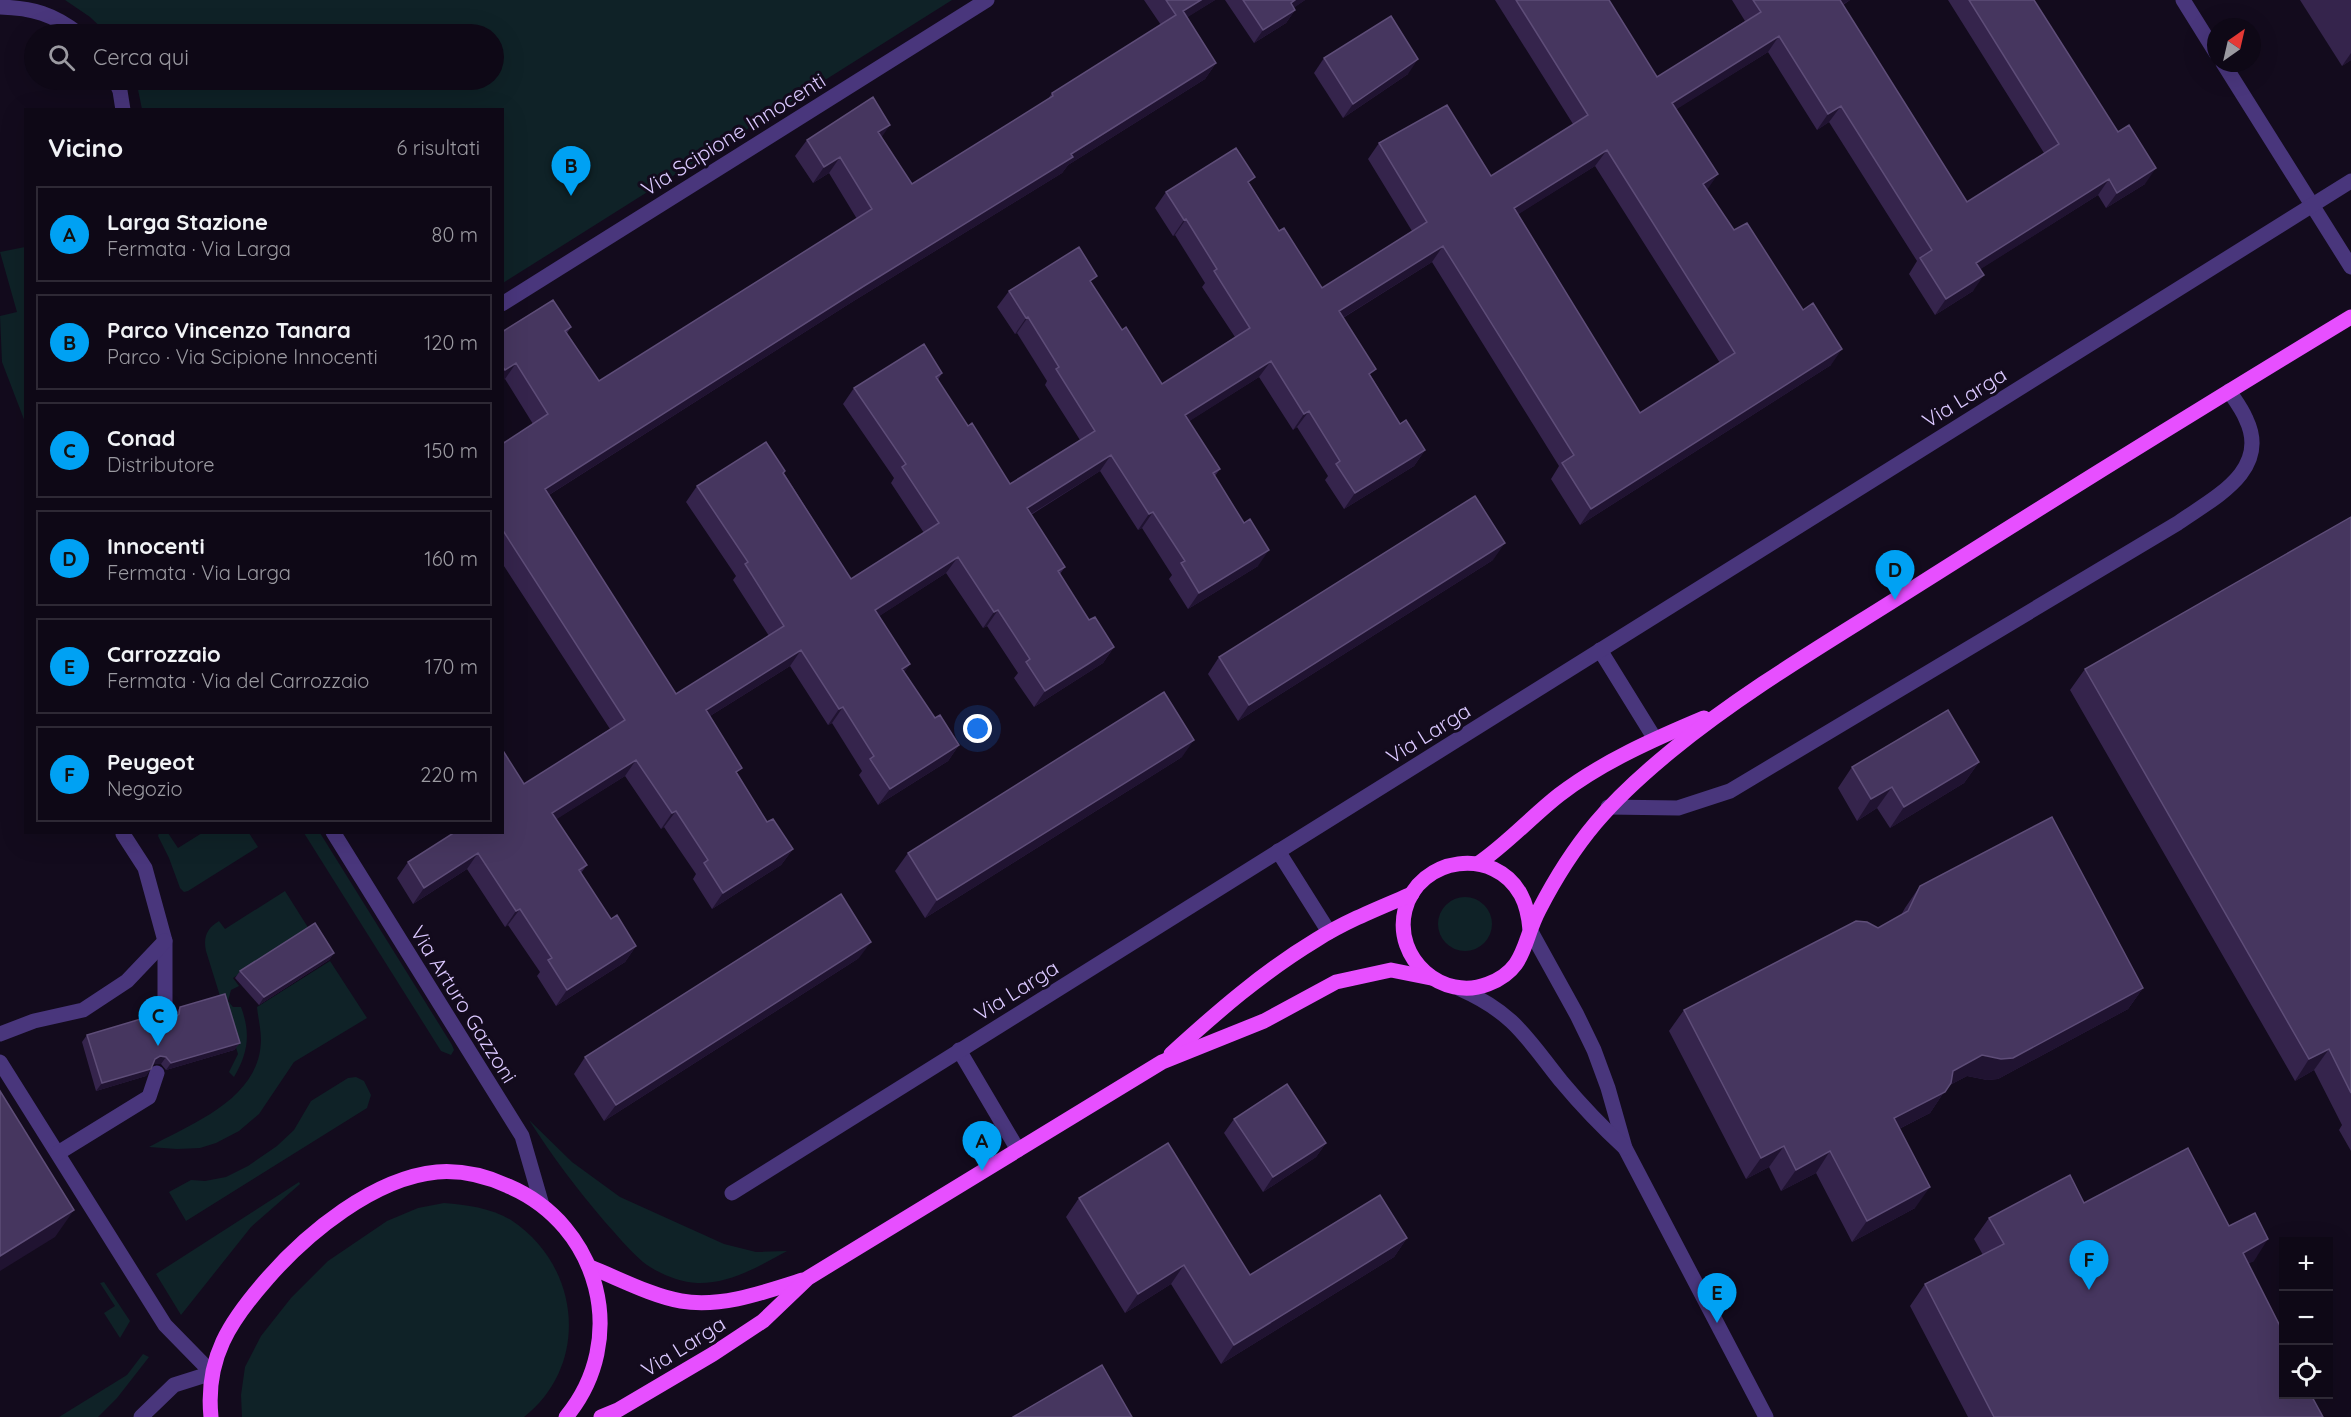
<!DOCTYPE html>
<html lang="it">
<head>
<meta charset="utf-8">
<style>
  :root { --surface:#0e0816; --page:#17111f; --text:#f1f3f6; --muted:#9b9aa1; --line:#2e2935; --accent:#00a1f3 }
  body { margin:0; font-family:Quicksand,sans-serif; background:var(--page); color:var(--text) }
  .controls { position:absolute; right:18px; bottom:18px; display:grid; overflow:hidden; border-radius:0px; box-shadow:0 6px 24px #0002 }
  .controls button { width:54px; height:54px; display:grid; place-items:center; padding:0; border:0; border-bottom:2px solid var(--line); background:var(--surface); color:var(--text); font:30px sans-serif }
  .compass { position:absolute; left:2207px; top:18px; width:54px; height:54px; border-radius:50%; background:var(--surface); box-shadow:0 6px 24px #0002; rotate:34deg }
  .you { position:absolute; left:978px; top:729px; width:21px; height:21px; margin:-15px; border:4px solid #fff; border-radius:50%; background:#1a73e8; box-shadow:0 0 0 9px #1a73e833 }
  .badge { display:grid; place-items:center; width:39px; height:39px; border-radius:50%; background:var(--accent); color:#111; font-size:20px; font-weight:700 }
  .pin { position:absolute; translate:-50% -50px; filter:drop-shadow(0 2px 3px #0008) }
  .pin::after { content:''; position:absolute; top:32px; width:21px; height:18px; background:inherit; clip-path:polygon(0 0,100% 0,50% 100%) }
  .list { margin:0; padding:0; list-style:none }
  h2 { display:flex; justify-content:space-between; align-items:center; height:78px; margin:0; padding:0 24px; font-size:26px }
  h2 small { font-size:20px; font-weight:400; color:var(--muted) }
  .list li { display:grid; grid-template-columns:39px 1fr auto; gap:18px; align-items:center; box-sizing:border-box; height:96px; margin:0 12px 12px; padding:0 12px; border:2px solid var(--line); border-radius:0px }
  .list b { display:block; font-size:22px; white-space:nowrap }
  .list p { margin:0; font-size:20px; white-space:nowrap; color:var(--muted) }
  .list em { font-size:20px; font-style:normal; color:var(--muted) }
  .icon { flex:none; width:33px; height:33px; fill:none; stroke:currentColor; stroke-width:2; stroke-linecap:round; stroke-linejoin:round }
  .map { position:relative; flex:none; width:2351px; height:1417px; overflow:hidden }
  .search { position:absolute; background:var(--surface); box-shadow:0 6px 24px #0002; left:24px; top:24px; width:480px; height:66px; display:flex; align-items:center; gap:15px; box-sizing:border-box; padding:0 21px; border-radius:33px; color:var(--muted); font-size:22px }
  .panel { position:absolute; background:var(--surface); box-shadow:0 6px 24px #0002; left:24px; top:108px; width:480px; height:726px; border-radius:0px }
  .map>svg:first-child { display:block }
  .green { fill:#0f2227 }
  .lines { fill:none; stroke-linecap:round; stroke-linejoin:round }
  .minor { stroke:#49367c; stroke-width:15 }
  .major { stroke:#e74fff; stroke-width:15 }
  .wall { fill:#35244c; fill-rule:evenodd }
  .shaded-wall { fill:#201331 }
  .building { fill:#46365f; stroke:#5e4d78; stroke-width:1.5; fill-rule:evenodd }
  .labels { text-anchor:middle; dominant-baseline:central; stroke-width:6; stroke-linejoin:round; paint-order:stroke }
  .street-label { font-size:21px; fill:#dbc8ff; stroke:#130b1d }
</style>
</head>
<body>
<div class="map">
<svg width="2351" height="1417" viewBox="0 0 2351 1417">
  <rect width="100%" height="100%" fill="#130b1d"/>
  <g class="green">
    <polygon points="65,0 952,0 503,283 502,110 142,109 136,80 494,80 494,34 108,34 90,17"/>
    <polygon points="25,247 25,422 2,362 0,316 17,312 0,252"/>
    <polygon points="159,833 168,833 178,848 202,833 249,833 258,847 188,891 184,892 180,888 169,858 158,836"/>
    <polygon points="304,833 320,833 452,1045 454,1050 451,1055 441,1051"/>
    <path d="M 285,891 L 309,929 L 233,978 L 239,986 L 231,990 L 228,1001 L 233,1007 L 241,1007 C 251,1034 248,1053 234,1077 L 229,1072 L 238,1054 L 206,951 C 203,937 207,928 219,921 L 225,929 Z"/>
    <circle cx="1465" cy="924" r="27"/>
    <path d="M 330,961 L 367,1018 L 294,1062 L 259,1114 L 239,1131 L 216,1143 L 200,1148 L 177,1149 L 149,1147 C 193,1123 260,1099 261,1040 C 261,1029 258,1018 257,1007 Z"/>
    <polygon points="356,1077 364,1081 371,1095 367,1108 186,1221 169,1192 191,1180 205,1181 226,1177 248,1166 277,1146 294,1130 311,1101 348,1078"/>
    <path d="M 529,1120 L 572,1162 L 620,1197 L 724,1244 L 756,1252 L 787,1251 C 759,1266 730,1284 697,1283 C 679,1282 657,1273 643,1262 C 629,1250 617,1235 605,1222 C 577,1189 552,1156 529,1120 Z"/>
    <polygon points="299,1182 300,1184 251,1227 181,1315 156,1274"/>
    <path d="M 444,1203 C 467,1205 491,1208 511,1220 C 580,1265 591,1364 524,1417 L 242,1417 L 241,1395 L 245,1367 L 261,1336 L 291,1298 L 328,1261 L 387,1221 L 418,1208 Z"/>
    <polygon points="104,1282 130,1321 120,1338 104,1313 115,1306 100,1283"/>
    <polygon points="143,1354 149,1357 117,1398 98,1417 59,1417 127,1375"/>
  </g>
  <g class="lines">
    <g class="minor">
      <polyline points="2183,0 2216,53"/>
      <path d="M 0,7 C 33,8 53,14 79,34"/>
      <polyline points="2223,63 2351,267"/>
      <polyline points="115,80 120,91 123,110"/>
      <polyline points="502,304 987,0"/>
      <polyline points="1600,650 1655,739"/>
      <path d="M 1608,807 L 1678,808 L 1730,791 L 2178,523 C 2213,498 2271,471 2246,419 C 2242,409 2235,400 2229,391"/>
      <polyline points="333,832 522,1136 542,1205"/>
      <polyline points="123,834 145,868 165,941 165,1017"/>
      <polyline points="1278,851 1329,932"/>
      <polyline points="1530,930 1577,1015 1594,1050 1608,1088 1625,1148 1766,1417"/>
      <path d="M 1460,989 C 1514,1013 1526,1037 1561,1081 C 1581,1105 1602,1127 1625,1148"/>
      <polyline points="0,1034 34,1021 83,1010 127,981 165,941"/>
      <polyline points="959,1050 1018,1150"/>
      <polyline points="0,1062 165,1325 212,1373"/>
      <polyline points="58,1153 149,1097 157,1073"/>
      <polyline points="732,1193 2351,181"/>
      <polyline points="141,1417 174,1385 212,1373"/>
    </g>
    <g class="major">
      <path d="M 1479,863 C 1508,843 1531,817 1559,795 C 1602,762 1654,739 1704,718"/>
      <path d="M 1530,930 C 1529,918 1527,906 1521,895 C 1495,846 1419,856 1405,910 C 1393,959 1443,1002 1488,984 C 1527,969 1522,942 1539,910 C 1575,840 1610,801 1671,751 C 1743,692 1825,644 1904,594 C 2052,500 2201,408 2351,317"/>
      <path d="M 1171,1054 C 1217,1012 1263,972 1316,940 C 1346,921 1379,908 1412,894"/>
      <path d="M 590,1267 C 618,1278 652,1296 681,1301 C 721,1308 765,1292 803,1280"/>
      <path d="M 211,1417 C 205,1358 230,1321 267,1279 C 307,1233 374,1178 437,1172 C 462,1170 486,1176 508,1186 C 600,1225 630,1340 566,1417"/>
      <polyline points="601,1417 618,1410 713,1354 763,1321 808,1278 1162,1062 1264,1021 1336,982 1391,970 1431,978"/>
    </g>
  </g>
  <g class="wall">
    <path d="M 1144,0 L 1215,0 L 1187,17 L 1216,63 L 1205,79 L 1068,165 L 1062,173 L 852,302 L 549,495 L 676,694 L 769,636 L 733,580 L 736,576 L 686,502 L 697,486 L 784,473 L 851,579 L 924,533 L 891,483 L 894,478 L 843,404 L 854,388 L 942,373 L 938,380 L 968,426 L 1010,484 L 1080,440 L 1045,385 L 1047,381 L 1017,333 L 1015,334 L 997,307 L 1009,291 L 1092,284 L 1122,330 L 1162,384 L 1235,337 L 1202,287 L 1205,283 L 1175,235 L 1173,236 L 1155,208 L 1166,192 L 1250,184 L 1279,231 L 1322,288 L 1412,231 L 1368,159 L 1379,143 L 1491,176 L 1573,124 L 1495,0 L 1609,0 L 1657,77 L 1745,21 L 1732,0 L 1850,0 L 1843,5 L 1967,202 L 2044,153 L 1948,0 L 2034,0 L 2145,184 L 2106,208 L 2098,195 L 1980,269 L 1973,291 L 1935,315 L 1909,274 L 1917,261 L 1829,122 L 1817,130 L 1768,52 L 1676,109 L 1707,189 L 1734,230 L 1831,365 L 1580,525 L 1551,479 L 1559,466 L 1432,262 L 1343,318 L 1371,376 L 1400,424 L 1425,450 L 1414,466 L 1344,509 L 1325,480 L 1328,476 L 1297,427 L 1293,430 L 1259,377 L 1189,421 L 1220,469 L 1215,476 L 1258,566 L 1188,609 L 1169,579 L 1172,575 L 1142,528 L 1138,530 L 1100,471 L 1031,515 L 1065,567 L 1060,574 L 1089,620 L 1114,647 L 1103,663 L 1034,707 L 1014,678 L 1018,673 L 987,626 L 983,628 L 946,573 L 879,616 L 910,664 L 904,672 L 935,718 L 959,745 L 948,761 L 878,805 L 859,775 L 862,771 L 832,723 L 828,725 L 790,666 L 710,716 L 738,775 L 767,822 L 793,849 L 781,865 L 712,909 L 693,879 L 696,874 L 664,827 L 661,829 L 625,776 L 556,819 L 587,865 L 581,873 L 611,919 L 636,946 L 625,962 L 556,1006 L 537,976 L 540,972 L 508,925 L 505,927 L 467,869 L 413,904 L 397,878 L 408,862 L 502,832 L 524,784 L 610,729 L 502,563 L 502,444 L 533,424 L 505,379 L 502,380 L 502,332 L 571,327 L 567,333 L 599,381 L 857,219 L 829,173 L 813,183 L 795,156 L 807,140 L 881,137 L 912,184 L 1048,99 L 1052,93 L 1161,25 ZM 1595,166 L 1720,363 L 1640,413 L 1518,214 Z"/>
    <polygon points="1225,0 1305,0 1293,8 1295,10 1286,23 1254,43"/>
    <polygon points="2300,0 2351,0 2351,60 2342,66"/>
    <polygon points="1324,58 1408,74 1343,118 1314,73"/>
    <polygon points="2351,517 2351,1151 2339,1130 2342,1125 2314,1070 2295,1081 2070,690 2085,669"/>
    <polygon points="1493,560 1238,721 1208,674 1219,657"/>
    <polygon points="1182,757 925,918 895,871 908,853"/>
    <polygon points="1979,762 1964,783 1890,828 1877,808 1857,821 1838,788 1852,767"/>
    <polygon points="1920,886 2143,988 2128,1009 1998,1079 1987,1080 1967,1076 1948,1086 1930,1113 1899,1129 1915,1208 1852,1242 1816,1173 1781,1191 1769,1167 1746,1179 1669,1031 1684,1010 1878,928 1901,915 1905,908"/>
    <polygon points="334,953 329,960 259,1005 235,978 240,971"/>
    <polygon points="859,958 604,1121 574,1074 585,1057"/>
    <polygon points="180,1007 240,1043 234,1050 166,1070 161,1064 154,1064 153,1065 146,1076 96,1091 82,1042 87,1035 174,1018 175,1015"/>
    <polygon points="1234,1119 1326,1143 1316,1157 1263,1192 1224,1133"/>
    <polygon points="1079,1198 1250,1275 1407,1238 1394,1257 1221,1364 1171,1284 1125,1313 1066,1217"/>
    <polygon points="2084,1203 2229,1226 2254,1261 2248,1263 2283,1395 2323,1417 1968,1417 1910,1306 1925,1284 1983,1255 1974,1239 1989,1218"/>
  </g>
  <g class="shaded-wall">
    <polygon points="1201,0 1215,0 1172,27 1183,11"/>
    <polygon points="1295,0 1305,0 1281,17 1291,3"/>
    <polygon points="1837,0 1850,0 1827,14"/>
    <polygon points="1295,10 1286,23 1254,43 1263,30"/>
    <polygon points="1779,36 1768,52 1661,119 1672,103"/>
    <polygon points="2351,53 2351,60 2342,66"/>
    <polygon points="1418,59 1408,74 1343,118 1353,104"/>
    <polygon points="1216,63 1205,79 1068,165 1062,173 852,302 533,505 545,489"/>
    <polygon points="1841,106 1829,122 1817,130 1828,114"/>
    <polygon points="890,125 879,141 878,132"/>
    <polygon points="1607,150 1595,166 1503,224 1514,208"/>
    <polygon points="840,157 829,173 813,183 824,167"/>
    <polygon points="2156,168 2145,184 2106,208 2117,193"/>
    <polygon points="1718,174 1707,190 1703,184"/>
    <polygon points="2109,179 2098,195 1965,279 1976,263"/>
    <polygon points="1186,219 1175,235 1173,236 1184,220"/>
    <polygon points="1443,246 1432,262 1328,327 1339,311"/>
    <polygon points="1984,275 1973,291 1935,315 1946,299"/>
    <polygon points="1028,317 1017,333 1015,334 1026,318"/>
    <polygon points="1842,349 1831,365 1580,525 1591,509"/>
    <polygon points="1271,361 1259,377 1174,431 1185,415"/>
    <polygon points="516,363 505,379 502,380 502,373 505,370"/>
    <polygon points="1309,411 1297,427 1293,430 1304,414"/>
    <polygon points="1425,450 1414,466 1344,509 1355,493"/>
    <polygon points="1111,455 1100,471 1015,524 1027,508"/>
    <polygon points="1153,512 1142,528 1138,530 1149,514"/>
    <polygon points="1505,543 1493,560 1238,721 1249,705"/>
    <polygon points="1269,550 1258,566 1188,609 1199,593"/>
    <polygon points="958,557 946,573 864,626 875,610"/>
    <polygon points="998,610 987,626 983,628 994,612"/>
    <polygon points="1114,647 1103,663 1034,707 1045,691"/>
    <polygon points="801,650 790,666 694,726 706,710"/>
    <polygon points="910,664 899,680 902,669"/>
    <polygon points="843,707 832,723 828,725 839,709"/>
    <polygon points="1194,740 1182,757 925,918 937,900"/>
    <polygon points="959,745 948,761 878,805 890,789"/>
    <polygon points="636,760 625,776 541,829 552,813"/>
    <polygon points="1979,762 1964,783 1890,828 1904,807"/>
    <polygon points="1892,787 1877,808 1857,821 1871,799"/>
    <polygon points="676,811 664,827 661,829 672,813"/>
    <polygon points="793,849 781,865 712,909 723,893"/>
    <polygon points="478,853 467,869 413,904 424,888"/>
    <polygon points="520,909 508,925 505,927 516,911"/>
    <polygon points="871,942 859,958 604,1121 616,1105"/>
    <polygon points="636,946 625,962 556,1006 567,990"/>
    <polygon points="334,953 329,960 259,1005 264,997"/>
    <polygon points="2143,988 2128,1009 1998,1079 1987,1080 1967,1076 1948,1086 1930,1113 1879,1139 1894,1118 1953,1071 1982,1055"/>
    <polygon points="240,1043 234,1050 166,1070 171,1063"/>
    <polygon points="2329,1049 2314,1070 2295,1081 2309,1059"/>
    <polygon points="160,1056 166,1057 161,1064 154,1064 150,1066 155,1059"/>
    <polygon points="151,1069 146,1076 96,1091 102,1083"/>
    <polygon points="1326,1143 1316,1157 1263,1192 1273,1177"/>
    <polygon points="1784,1146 1769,1167 1746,1179 1761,1158"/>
    <polygon points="1830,1151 1816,1173 1781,1191 1796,1170"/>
    <polygon points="1930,1187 1915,1208 1852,1242 1867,1221"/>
    <polygon points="74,1210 55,1237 0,1271 0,1256"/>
    <polygon points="1407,1238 1394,1257 1221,1364 1234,1345"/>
    <polygon points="2268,1239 2254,1261 2228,1274 2243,1253"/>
    <polygon points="1184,1265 1171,1284 1125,1313 1138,1294"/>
  </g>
  <g class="building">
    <path d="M 1166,0 L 1201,0 L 1183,11 L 1216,63 L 1071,154 L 1073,157 L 864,286 L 545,489 L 676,694 L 784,626 L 745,564 L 748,562 L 697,486 L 766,442 L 785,471 L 783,473 L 851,579 L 939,523 L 902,467 L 906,464 L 854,388 L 924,344 L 942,373 L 936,377 L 968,426 L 972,423 L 1010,484 L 1095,431 L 1056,369 L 1059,367 L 1028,317 L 1026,318 L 1009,291 L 1079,247 L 1097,276 L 1090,281 L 1122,330 L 1126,327 L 1162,384 L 1250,328 L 1214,271 L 1217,269 L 1186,219 L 1184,220 L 1166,192 L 1236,148 L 1255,177 L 1248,182 L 1279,231 L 1284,228 L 1322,288 L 1427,222 L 1379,143 L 1447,105 L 1491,176 L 1588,115 L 1516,0 L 1609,0 L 1657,77 L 1761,12 L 1753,0 L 1840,0 L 1967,202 L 2059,144 L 1969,0 L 2034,0 L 2118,132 L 2129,125 L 2156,168 L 2117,193 L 2109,179 L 1976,263 L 1984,275 L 1946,299 L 1920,258 L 1932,250 L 1841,106 L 1828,114 L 1779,36 L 1672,103 L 1718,174 L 1703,184 L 1734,230 L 1747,223 L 1803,310 L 1813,303 L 1842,349 L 1591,509 L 1562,463 L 1574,455 L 1443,246 L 1339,311 L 1376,369 L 1369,374 L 1400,424 L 1406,420 L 1425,450 L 1355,493 L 1336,464 L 1340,461 L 1309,411 L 1304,414 L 1271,361 L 1185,415 L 1220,469 L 1213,473 L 1244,523 L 1250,519 L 1269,550 L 1199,593 L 1181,563 L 1185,561 L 1153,512 L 1149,514 L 1111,455 L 1027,508 L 1065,567 L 1058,571 L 1089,620 L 1095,617 L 1114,647 L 1088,664 L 1045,691 L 1026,662 L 1030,659 L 998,610 L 994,612 L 958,557 L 875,610 L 910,664 L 902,669 L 935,718 L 940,715 L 959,745 L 890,789 L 870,759 L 874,756 L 843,707 L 839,709 L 801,650 L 706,710 L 742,768 L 736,772 L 767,822 L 773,819 L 793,849 L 723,893 L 704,863 L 708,860 L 676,811 L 672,813 L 636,760 L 552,813 L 587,865 L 579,870 L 611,919 L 617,915 L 636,946 L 567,990 L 548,960 L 552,958 L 520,909 L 516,911 L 478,853 L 424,888 L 408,862 L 455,832 L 502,832 L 502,749 L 524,784 L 625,720 L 502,529 L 502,444 L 548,414 L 516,363 L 505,370 L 502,366 L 502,332 L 553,300 L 571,327 L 565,331 L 599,381 L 872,209 L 840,157 L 824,167 L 807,140 L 873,97 L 890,125 L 878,132 L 912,184 L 1053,96 L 1052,93 L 1176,15 ZM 1607,150 L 1735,353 L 1640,413 L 1514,208 Z"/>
    <polygon points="1243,0 1295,0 1291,3 1295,10 1263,30"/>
    <polygon points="1391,16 1418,59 1353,104 1324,58"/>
    <polygon points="1475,496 1505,543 1249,705 1219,657"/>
    <polygon points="2351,517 2351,1093 2329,1049 2309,1059 2085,669"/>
    <polygon points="1164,692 1194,740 937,900 908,853"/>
    <polygon points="1948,710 1979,762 1904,807 1892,787 1871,799 1852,767"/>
    <polygon points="2052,817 2143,988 2013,1058 2001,1059 1982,1055 1953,1071 1951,1083 1945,1092 1894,1118 1930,1187 1867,1221 1830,1151 1796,1170 1784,1146 1761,1158 1684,1010 1856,921 1867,922 1878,928 1908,911 1920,886"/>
    <polygon points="841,894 871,942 616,1105 585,1057"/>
    <polygon points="315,923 334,953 264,997 240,971"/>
    <polygon points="225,994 240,1043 171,1063 166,1057 160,1056 155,1059 151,1069 102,1083 87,1035 161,1013 166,1018 174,1018 179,1014 180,1007"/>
    <polygon points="1287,1084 1326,1143 1273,1177 1234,1119"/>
    <polygon points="0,1091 74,1210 0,1256"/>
    <polygon points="1168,1143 1250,1275 1380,1195 1407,1238 1234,1345 1184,1265 1138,1294 1079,1198"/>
    <polygon points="2188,1148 2229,1226 2255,1213 2268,1239 2243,1253 2283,1332 2283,1395 2311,1395 2323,1417 1994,1417 1925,1284 2004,1244 1989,1218 2070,1175 2084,1203"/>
    <polygon points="1102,1365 1132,1417 1013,1417"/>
  </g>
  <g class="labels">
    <g class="street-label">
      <text transform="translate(733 134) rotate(-32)">Via Scipione Innocenti</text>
      <text transform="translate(1964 397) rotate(-32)">Via Larga</text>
      <text transform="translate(1428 733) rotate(-32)">Via Larga</text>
      <text transform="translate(1016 990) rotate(-32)">Via Larga</text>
      <text transform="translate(464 1004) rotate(58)">Via Arturo Gazzoni</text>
      <text transform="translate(683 1346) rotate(-32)">Via Larga</text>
    </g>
  </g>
</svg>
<div class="controls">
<button>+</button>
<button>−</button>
<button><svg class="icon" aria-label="locate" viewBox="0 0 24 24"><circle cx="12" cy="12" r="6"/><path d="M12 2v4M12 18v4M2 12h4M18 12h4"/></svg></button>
</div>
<svg class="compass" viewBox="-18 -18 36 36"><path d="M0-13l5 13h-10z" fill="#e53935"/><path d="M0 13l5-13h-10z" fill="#9b9aa1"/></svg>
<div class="you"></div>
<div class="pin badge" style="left:982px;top:1171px">A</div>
<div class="pin badge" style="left:571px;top:196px">B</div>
<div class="pin badge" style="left:158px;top:1046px">C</div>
<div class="pin badge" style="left:1895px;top:600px">D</div>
<div class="pin badge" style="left:1717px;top:1323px">E</div>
<div class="pin badge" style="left:2089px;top:1290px">F</div>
<div class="search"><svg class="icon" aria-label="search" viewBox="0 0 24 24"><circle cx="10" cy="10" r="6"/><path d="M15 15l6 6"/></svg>Cerca qui</div>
<section class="panel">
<h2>Vicino<small>6 risultati</small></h2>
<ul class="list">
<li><span class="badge">A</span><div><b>Larga Stazione</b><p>Fermata · Via Larga</p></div><em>80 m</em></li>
<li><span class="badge">B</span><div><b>Parco Vincenzo Tanara</b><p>Parco · Via Scipione Innocenti</p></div><em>120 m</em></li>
<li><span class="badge">C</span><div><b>Conad</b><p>Distributore</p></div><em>150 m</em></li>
<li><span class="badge">D</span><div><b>Innocenti</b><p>Fermata · Via Larga</p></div><em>160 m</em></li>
<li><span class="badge">E</span><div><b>Carrozzaio</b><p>Fermata · Via del Carrozzaio</p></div><em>170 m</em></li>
<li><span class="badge">F</span><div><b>Peugeot</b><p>Negozio</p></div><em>220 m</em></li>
</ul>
</section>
</div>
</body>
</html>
